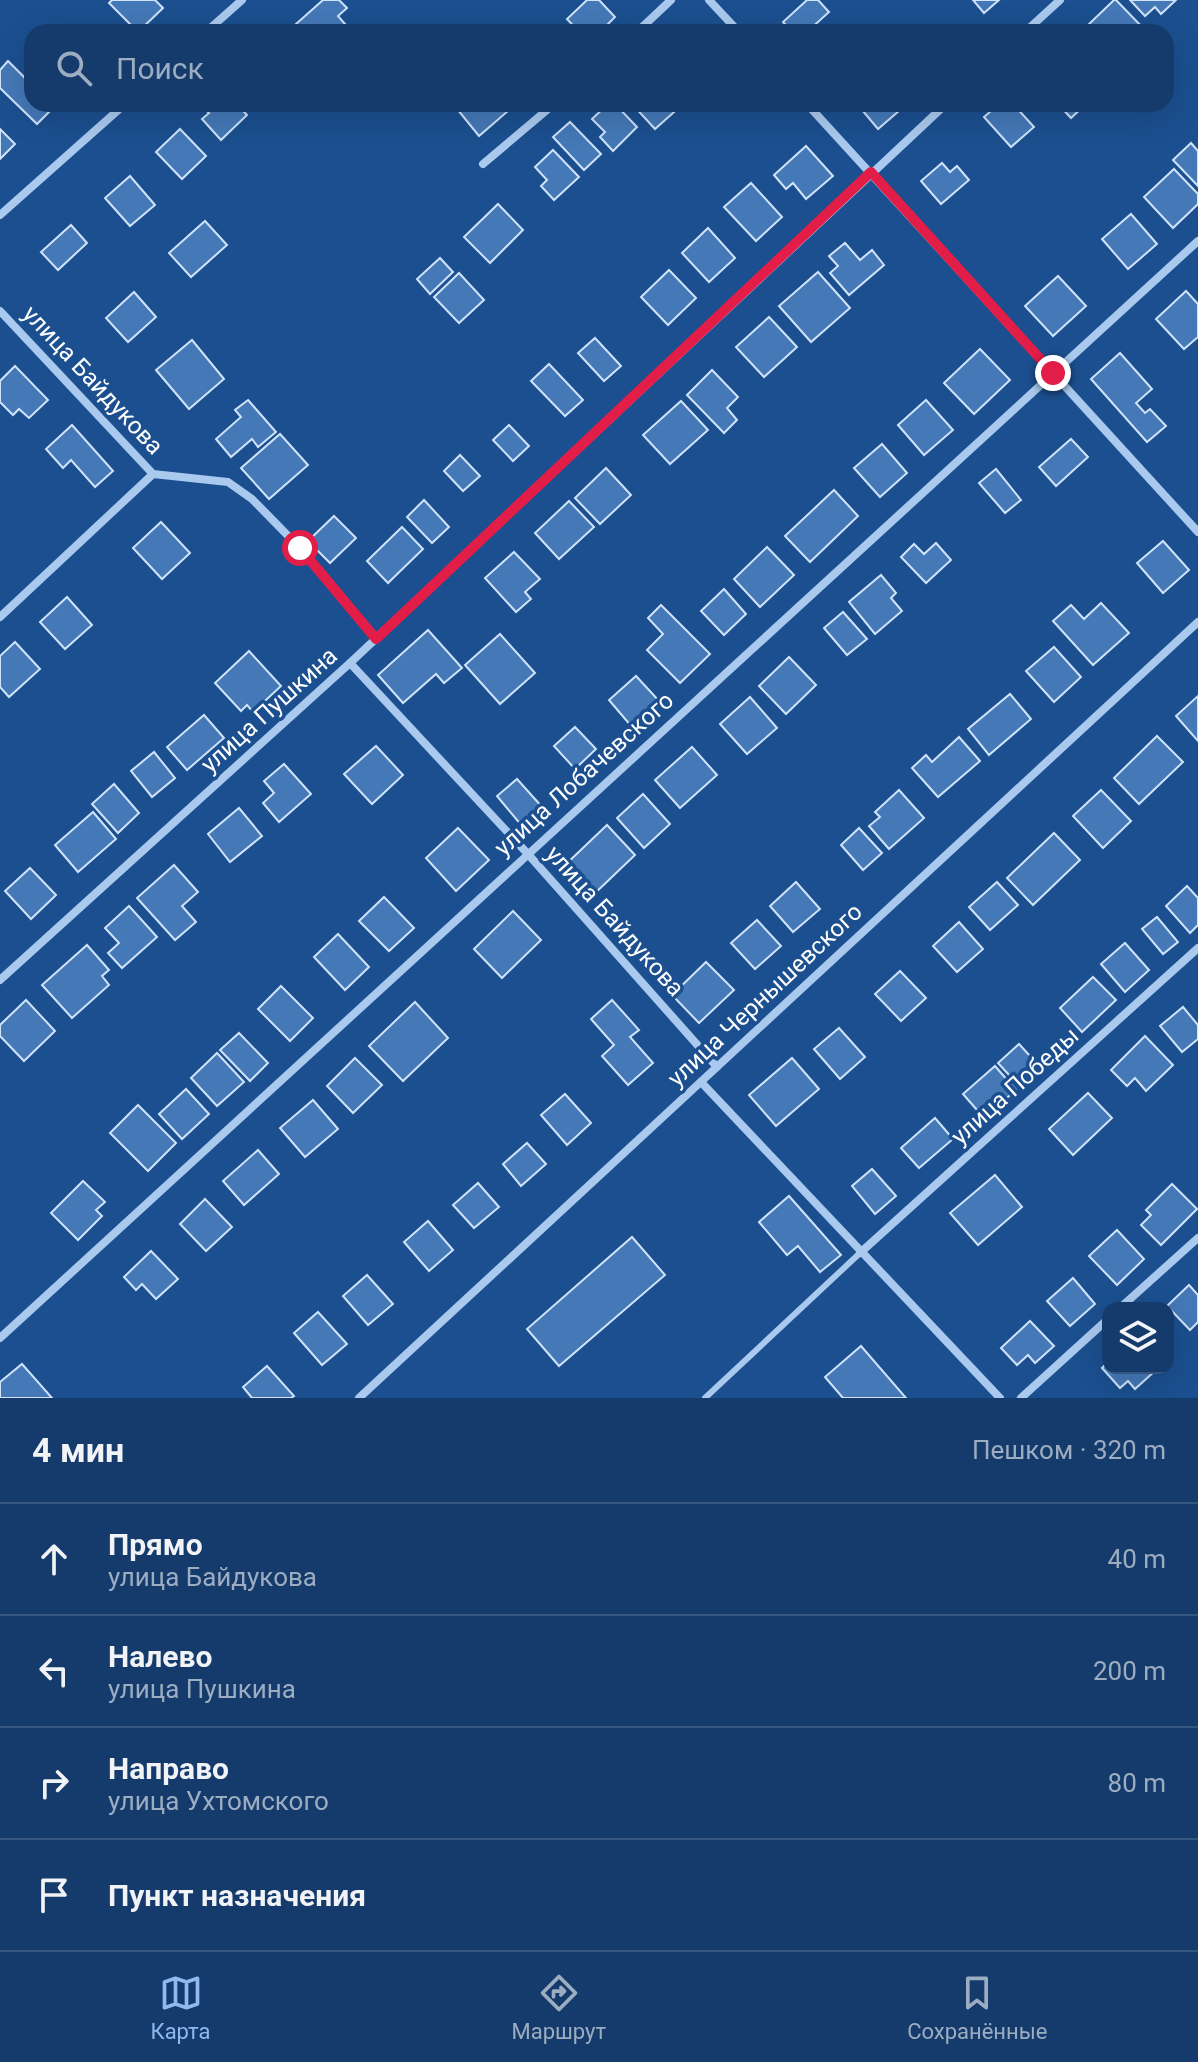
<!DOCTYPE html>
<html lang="ru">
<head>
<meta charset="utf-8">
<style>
  :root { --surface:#143b6b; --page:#214673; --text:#f1f3f6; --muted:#9dadc1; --line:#33557e; --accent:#90b9f0 }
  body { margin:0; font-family:Roboto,sans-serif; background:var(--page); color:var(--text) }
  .controls { position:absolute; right:24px; bottom:24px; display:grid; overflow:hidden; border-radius:16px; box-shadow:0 8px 32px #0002 }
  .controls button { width:72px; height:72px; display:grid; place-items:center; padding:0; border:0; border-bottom:2px solid var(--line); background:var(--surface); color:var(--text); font:40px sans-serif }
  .stop { position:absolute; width:24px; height:24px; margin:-18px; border:6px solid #e11d48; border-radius:50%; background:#fff }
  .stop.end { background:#e11d48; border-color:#fff; box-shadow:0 2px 8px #0008 }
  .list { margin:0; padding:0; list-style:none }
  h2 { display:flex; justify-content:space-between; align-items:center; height:104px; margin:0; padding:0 32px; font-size:34px }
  h2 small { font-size:26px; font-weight:400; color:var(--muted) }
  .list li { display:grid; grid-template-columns:52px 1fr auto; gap:24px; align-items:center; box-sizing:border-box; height:112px; padding:0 32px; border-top:2px solid var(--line) }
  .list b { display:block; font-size:30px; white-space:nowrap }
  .list p { margin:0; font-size:26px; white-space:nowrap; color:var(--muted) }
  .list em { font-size:26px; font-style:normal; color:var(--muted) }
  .icon { flex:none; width:44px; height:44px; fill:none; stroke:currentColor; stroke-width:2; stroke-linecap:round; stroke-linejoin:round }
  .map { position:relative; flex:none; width:1198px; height:1398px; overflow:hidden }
  .search { position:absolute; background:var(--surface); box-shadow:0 8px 32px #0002; left:24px; right:24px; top:24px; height:88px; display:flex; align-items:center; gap:20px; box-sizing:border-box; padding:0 28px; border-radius:24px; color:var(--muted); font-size:30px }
  .sheet { height:552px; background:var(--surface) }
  nav { display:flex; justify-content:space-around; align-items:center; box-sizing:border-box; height:112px; border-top:2px solid var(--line); background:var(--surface); font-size:22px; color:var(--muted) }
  nav a { display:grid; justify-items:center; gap:4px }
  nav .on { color:var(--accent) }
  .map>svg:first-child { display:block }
  .building { fill:#4478b7; stroke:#cfe3fa; stroke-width:2 }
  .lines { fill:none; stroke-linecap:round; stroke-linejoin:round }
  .lane { stroke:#a9c9ee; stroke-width:6 }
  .street { stroke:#a9c9ee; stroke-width:8 }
  .route { stroke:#e11d48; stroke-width:10 }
  .labels { text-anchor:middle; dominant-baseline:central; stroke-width:7; stroke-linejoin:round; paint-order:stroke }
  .street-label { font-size:24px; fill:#fff; stroke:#1b4f8f }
</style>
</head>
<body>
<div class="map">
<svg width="1198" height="1398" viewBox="0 0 1198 1398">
  <rect width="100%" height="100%" fill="#1b4f8f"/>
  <g class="building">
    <polygon points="112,0 155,0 163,8 138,32 109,3"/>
    <polygon points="323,0 339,0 347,8 338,16 352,32 287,32"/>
    <polygon points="587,0 599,0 615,17 600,32 579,32 567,19"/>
    <polygon points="807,0 818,0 829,12 807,32 792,32 783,22"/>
    <polygon points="973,0 999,0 984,13"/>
    <polygon points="1114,0 1116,0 1147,32 1091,32 1086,27"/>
    <polygon points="1130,0 1176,0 1161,14 1155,7 1145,16"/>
    <polygon points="8,61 24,77 32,69 32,104 57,104 37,124 0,88 0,70"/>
    <polygon points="209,104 237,104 247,115 221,140 202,119 209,113 204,109"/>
    <polygon points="453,104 502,104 508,111 479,136"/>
    <polygon points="608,104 615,104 637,127 613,151 600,137 605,132 592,119"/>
    <polygon points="632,104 683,104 655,129"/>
    <polygon points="857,104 907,104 878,129"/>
    <polygon points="999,104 1013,104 1034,127 1011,147 984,117"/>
    <polygon points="1058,104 1086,104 1071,118"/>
    <polygon points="570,122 601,154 584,170 553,137"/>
    <polygon points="0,129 15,144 0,159"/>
    <polygon points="180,129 206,156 182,179 156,152"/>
    <polygon points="1191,143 1198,151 1198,186 1173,160"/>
    <polygon points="806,146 833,176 806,199 793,183 786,189 774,175"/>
    <polygon points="553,150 579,177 554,200 541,186 547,180 535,167"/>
    <polygon points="942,163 950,172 957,166 969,180 941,204 921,181"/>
    <polygon points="1174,169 1198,194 1198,204 1173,228 1144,197"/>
    <polygon points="130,176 155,205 130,226 105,198"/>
    <polygon points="751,183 782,217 756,241 724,207"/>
    <polygon points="498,204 523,230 490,263 464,237"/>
    <polygon points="1131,214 1157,244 1128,269 1102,239"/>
    <polygon points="205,221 227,245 191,277 169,253"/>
    <polygon points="71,225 87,243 58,270 41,252"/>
    <polygon points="708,228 735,258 709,282 682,253"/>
    <polygon points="845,243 860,260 872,250 884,265 849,295 830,273 838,266 829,256"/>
    <polygon points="440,258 453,272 430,294 417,279"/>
    <polygon points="669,270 696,298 668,325 641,297"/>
    <polygon points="818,272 850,308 811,342 779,306"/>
    <polygon points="459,273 484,300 459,323 434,297"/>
    <polygon points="1058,276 1086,306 1053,336 1025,306"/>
    <polygon points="1186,291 1198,304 1198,337 1184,349 1156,319"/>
    <polygon points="134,292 156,317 128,342 106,318"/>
    <polygon points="769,317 797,347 764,377 736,347"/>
    <polygon points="595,338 621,366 604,381 578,353"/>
    <polygon points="192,340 224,379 189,409 156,370"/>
    <polygon points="980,349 1010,380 974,414 944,383"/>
    <polygon points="1120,353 1152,389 1136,403 1145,413 1150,409 1166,426 1147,442 1091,379"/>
    <polygon points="549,364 583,400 565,416 531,381"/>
    <polygon points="15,366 48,400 29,418 19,409 13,415 0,402 0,381"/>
    <polygon points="712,370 738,397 727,408 737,420 724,433 687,395"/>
    <polygon points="248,400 276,432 258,447 252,439 231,457 216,439 241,417 235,410"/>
    <polygon points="926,400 953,430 924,455 898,425"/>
    <polygon points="681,401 708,430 670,464 643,435"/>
    <polygon points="72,425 113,471 95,487 71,460 63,468 46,449"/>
    <polygon points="509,425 529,446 513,461 493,440"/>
    <polygon points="280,434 308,465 269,499 241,468"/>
    <polygon points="1071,439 1088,457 1056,486 1039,467"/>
    <polygon points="882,444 907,473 880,497 854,468"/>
    <polygon points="460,455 480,476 463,491 444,471"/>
    <polygon points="606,468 631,495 600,524 575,498"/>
    <polygon points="996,469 1021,500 1005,513 979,483"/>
    <polygon points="834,490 858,516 810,562 785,536"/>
    <polygon points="424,500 449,527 432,543 407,517"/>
    <polygon points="569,501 594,527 559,559 535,533"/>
    <polygon points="334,516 356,538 330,563 308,541"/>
    <polygon points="161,522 190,553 162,579 133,548"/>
    <polygon points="402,527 423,549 388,583 367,561"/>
    <polygon points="1163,541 1189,570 1163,593 1137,563"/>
    <polygon points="936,543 951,560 926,583 901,557 914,544 924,554"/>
    <polygon points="767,547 794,575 760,607 734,579"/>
    <polygon points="514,552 540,579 525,592 531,599 516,612 485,578"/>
    <polygon points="881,575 896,593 891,598 902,611 875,634 849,602"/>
    <polygon points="724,589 746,614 724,635 701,611"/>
    <polygon points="67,597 92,625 65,649 40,622"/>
    <polygon points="1101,603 1129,633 1093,665 1053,621 1071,605 1084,619"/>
    <polygon points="661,605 710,654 680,683 647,650 663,634 648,618"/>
    <polygon points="843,612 867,639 847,655 824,628"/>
    <polygon points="428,630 462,668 444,683 436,674 403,703 378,675"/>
    <polygon points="500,634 535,673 500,704 465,665"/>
    <polygon points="15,642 40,669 9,697 0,687 0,656"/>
    <polygon points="1054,647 1081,677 1054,702 1026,671"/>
    <polygon points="249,651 281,686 253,712 247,705 241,711 215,683"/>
    <polygon points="789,657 816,685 786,714 759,686"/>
    <polygon points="636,676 660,702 632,727 609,700"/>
    <polygon points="1010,694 1031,719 989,755 968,729"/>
    <polygon points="1198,696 1198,741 1176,716"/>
    <polygon points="750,697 777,728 747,754 720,724"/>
    <polygon points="204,715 224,738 187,770 167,747"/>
    <polygon points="575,727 596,749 575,769 554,746"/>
    <polygon points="1157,736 1183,762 1139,804 1114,778"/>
    <polygon points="959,737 980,761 938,797 912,768 926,755 932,762"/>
    <polygon points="376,746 403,775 372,804 344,774"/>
    <polygon points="692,747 717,775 680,808 655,780"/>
    <polygon points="154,752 175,778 152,797 131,771"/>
    <polygon points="284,764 311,794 279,822 263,803 274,793 264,781"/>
    <polygon points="517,779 543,808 522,826 497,796"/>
    <polygon points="114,784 139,813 118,833 92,804"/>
    <polygon points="899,790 924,818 889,849 869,826 880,817 875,812"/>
    <polygon points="1101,790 1131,821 1103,848 1073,816"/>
    <polygon points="643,794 670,824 644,848 617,818"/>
    <polygon points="239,808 262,836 230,862 208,834"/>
    <polygon points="93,812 116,839 78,872 55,845"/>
    <polygon points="607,825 635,855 592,896 564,866"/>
    <polygon points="458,828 489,860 456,891 426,858"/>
    <polygon points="859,828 882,853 863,870 841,845"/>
    <polygon points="1054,833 1080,860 1033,905 1007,878"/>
    <polygon points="174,865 198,892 182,906 196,922 175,940 137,898"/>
    <polygon points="30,868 56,895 31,919 5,891"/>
    <polygon points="796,882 820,909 793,932 770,906"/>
    <polygon points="997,882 1018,905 990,930 969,907"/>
    <polygon points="1187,886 1198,898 1198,925 1190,933 1166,906"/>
    <polygon points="384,897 414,928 389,951 359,921"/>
    <polygon points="129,906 157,937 122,968 108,953 119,943 105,928"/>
    <polygon points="513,911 541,940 502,978 474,949"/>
    <polygon points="1157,917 1178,942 1163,954 1142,929"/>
    <polygon points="757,920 781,946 755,969 731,943"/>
    <polygon points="959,922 983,949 957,972 933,946"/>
    <polygon points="338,934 369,967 345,990 314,957"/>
    <polygon points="1125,943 1149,970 1125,992 1101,964"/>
    <polygon points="87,945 109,970 102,976 109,985 72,1018 42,985"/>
    <polygon points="706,962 734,990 699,1023 672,995"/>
    <polygon points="900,971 926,998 901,1021 875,994"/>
    <polygon points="1093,977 1116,1000 1082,1032 1060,1008"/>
    <polygon points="281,986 313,1018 290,1041 258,1009"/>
    <polygon points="26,1000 55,1031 24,1061 0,1036 0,1025"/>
    <polygon points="612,1000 639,1030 630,1037 653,1063 628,1085 602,1056 614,1045 591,1019"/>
    <polygon points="415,1002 448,1038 403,1081 369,1046"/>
    <polygon points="1183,1007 1198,1025 1198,1039 1182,1052 1160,1026"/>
    <polygon points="839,1028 865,1057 840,1079 814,1049"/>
    <polygon points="239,1033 268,1063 250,1081 220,1050"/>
    <polygon points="1145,1036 1173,1065 1146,1091 1135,1078 1127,1086 1111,1070"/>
    <polygon points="1019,1044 1041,1068 1020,1087 998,1063"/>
    <polygon points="217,1053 244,1082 217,1106 191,1078"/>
    <polygon points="355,1058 382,1085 353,1113 327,1086"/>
    <polygon points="792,1058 819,1089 776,1126 749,1095"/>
    <polygon points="995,1066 1016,1090 984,1118 963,1094"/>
    <polygon points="186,1089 209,1114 182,1139 159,1114"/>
    <polygon points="1088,1093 1112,1118 1073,1155 1049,1129"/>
    <polygon points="565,1094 591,1123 567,1145 541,1115"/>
    <polygon points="313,1100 338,1129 305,1157 280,1128"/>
    <polygon points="138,1105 176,1143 148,1171 110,1133"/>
    <polygon points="935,1118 953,1139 919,1168 901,1148"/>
    <polygon points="527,1143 546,1164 521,1186 503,1164"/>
    <polygon points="258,1150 279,1174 244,1205 223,1181"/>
    <polygon points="872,1169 896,1196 875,1214 852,1186"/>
    <polygon points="995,1175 1022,1207 978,1245 950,1213"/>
    <polygon points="83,1181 105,1202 96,1210 102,1216 78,1240 51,1213"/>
    <polygon points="478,1183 499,1207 474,1228 453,1205"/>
    <polygon points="1172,1184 1197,1209 1161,1245 1141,1225 1151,1215 1146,1210"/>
    <polygon points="789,1196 841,1255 820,1272 798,1246 787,1255 759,1222"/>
    <polygon points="205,1199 232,1227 206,1251 180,1224"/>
    <polygon points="428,1221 453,1250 429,1271 404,1242"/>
    <polygon points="1117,1230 1144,1259 1117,1285 1089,1256"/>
    <polygon points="632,1237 665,1275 559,1366 527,1329"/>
    <polygon points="151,1251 178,1279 156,1299 142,1284 136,1290 124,1277"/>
    <polygon points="367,1275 393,1304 368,1325 343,1296"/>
    <polygon points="1073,1278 1095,1304 1070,1326 1047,1301"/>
    <polygon points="1189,1285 1198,1295 1198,1322 1190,1330 1167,1306"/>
    <polygon points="318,1312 347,1344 322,1365 294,1333"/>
    <polygon points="1030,1321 1054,1346 1035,1363 1028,1355 1017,1365 1001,1348"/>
    <polygon points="861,1346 906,1398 843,1398 825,1377"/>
    <polygon points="1108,1362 1108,1368 1152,1368 1155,1371 1135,1389 1128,1381 1120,1388 1102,1368"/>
    <polygon points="22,1364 52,1398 0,1398 0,1382"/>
    <polygon points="267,1366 294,1396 291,1398 252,1398 243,1387"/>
  </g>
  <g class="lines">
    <polyline class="lane" points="705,1398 860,1253"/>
    <g class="street">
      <polyline points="709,0 739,32"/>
      <polyline points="206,32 242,0"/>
      <polyline points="637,32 671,0"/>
      <polyline points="1025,32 1060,0"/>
      <polyline points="807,104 1198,532"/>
      <polyline points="483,164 554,104"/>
      <polyline points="0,215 125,104"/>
      <polyline points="0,311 153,474 228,482 252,499 300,548 376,639"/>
      <polyline points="0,617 153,474"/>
      <polyline points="350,663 527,853 717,1067"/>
      <polyline points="0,980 350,663 946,104"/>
      <polyline points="701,1082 1000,1398"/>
      <polyline points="860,1253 1198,948"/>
      <polyline points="1120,1308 1198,1238"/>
      <polyline points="0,1338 1198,241"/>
      <polyline points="359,1398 1198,622"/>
      <polyline points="1021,1398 1108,1319"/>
    </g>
  </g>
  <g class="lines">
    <polyline class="route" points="300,548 376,639 871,172 1053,373"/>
  </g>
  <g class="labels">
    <g class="street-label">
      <text transform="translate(93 380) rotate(47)">улица Байдукова</text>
      <text transform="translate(269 710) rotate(-42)">улица Пушкина</text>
      <text transform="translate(584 774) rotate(-42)">улица Лобачевского</text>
      <text transform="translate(615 921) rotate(48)">улица Байдукова</text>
      <text transform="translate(765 995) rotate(-43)">улица Чернышевского</text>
      <text transform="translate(1015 1086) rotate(-42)">улица Победы</text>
    </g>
  </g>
</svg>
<div class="controls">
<button><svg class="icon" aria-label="layers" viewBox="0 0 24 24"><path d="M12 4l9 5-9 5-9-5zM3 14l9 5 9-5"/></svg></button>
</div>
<div class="stop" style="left:300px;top:548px"></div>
<div class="stop end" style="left:1053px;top:373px"></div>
<div class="search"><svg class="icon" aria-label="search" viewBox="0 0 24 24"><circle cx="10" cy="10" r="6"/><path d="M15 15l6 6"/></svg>Поиск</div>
</div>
<section class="sheet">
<h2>4 мин<small>Пешком · 320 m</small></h2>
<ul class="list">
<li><svg class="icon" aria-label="ahead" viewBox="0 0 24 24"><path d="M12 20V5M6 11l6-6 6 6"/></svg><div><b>Прямо</b><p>улица Байдукова</p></div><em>40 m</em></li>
<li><svg class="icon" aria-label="left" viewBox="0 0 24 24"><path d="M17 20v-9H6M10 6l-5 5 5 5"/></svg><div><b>Налево</b><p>улица Пушкина</p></div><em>200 m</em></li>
<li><svg class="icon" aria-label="right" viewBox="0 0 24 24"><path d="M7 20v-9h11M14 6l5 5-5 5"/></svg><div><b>Направо</b><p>улица Ухтомского</p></div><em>80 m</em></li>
<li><svg class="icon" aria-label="arrive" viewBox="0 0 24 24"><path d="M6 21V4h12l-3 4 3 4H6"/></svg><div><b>Пункт назначения</b></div></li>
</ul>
</section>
<nav>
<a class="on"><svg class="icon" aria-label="map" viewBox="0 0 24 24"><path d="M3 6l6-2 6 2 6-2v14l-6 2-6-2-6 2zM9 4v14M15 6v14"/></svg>Карта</a>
<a><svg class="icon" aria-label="directions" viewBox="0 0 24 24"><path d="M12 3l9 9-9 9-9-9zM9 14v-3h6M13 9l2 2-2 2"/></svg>Маршрут</a>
<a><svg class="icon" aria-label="saved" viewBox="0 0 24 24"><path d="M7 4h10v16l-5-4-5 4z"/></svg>Сохранённые</a>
</nav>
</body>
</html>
